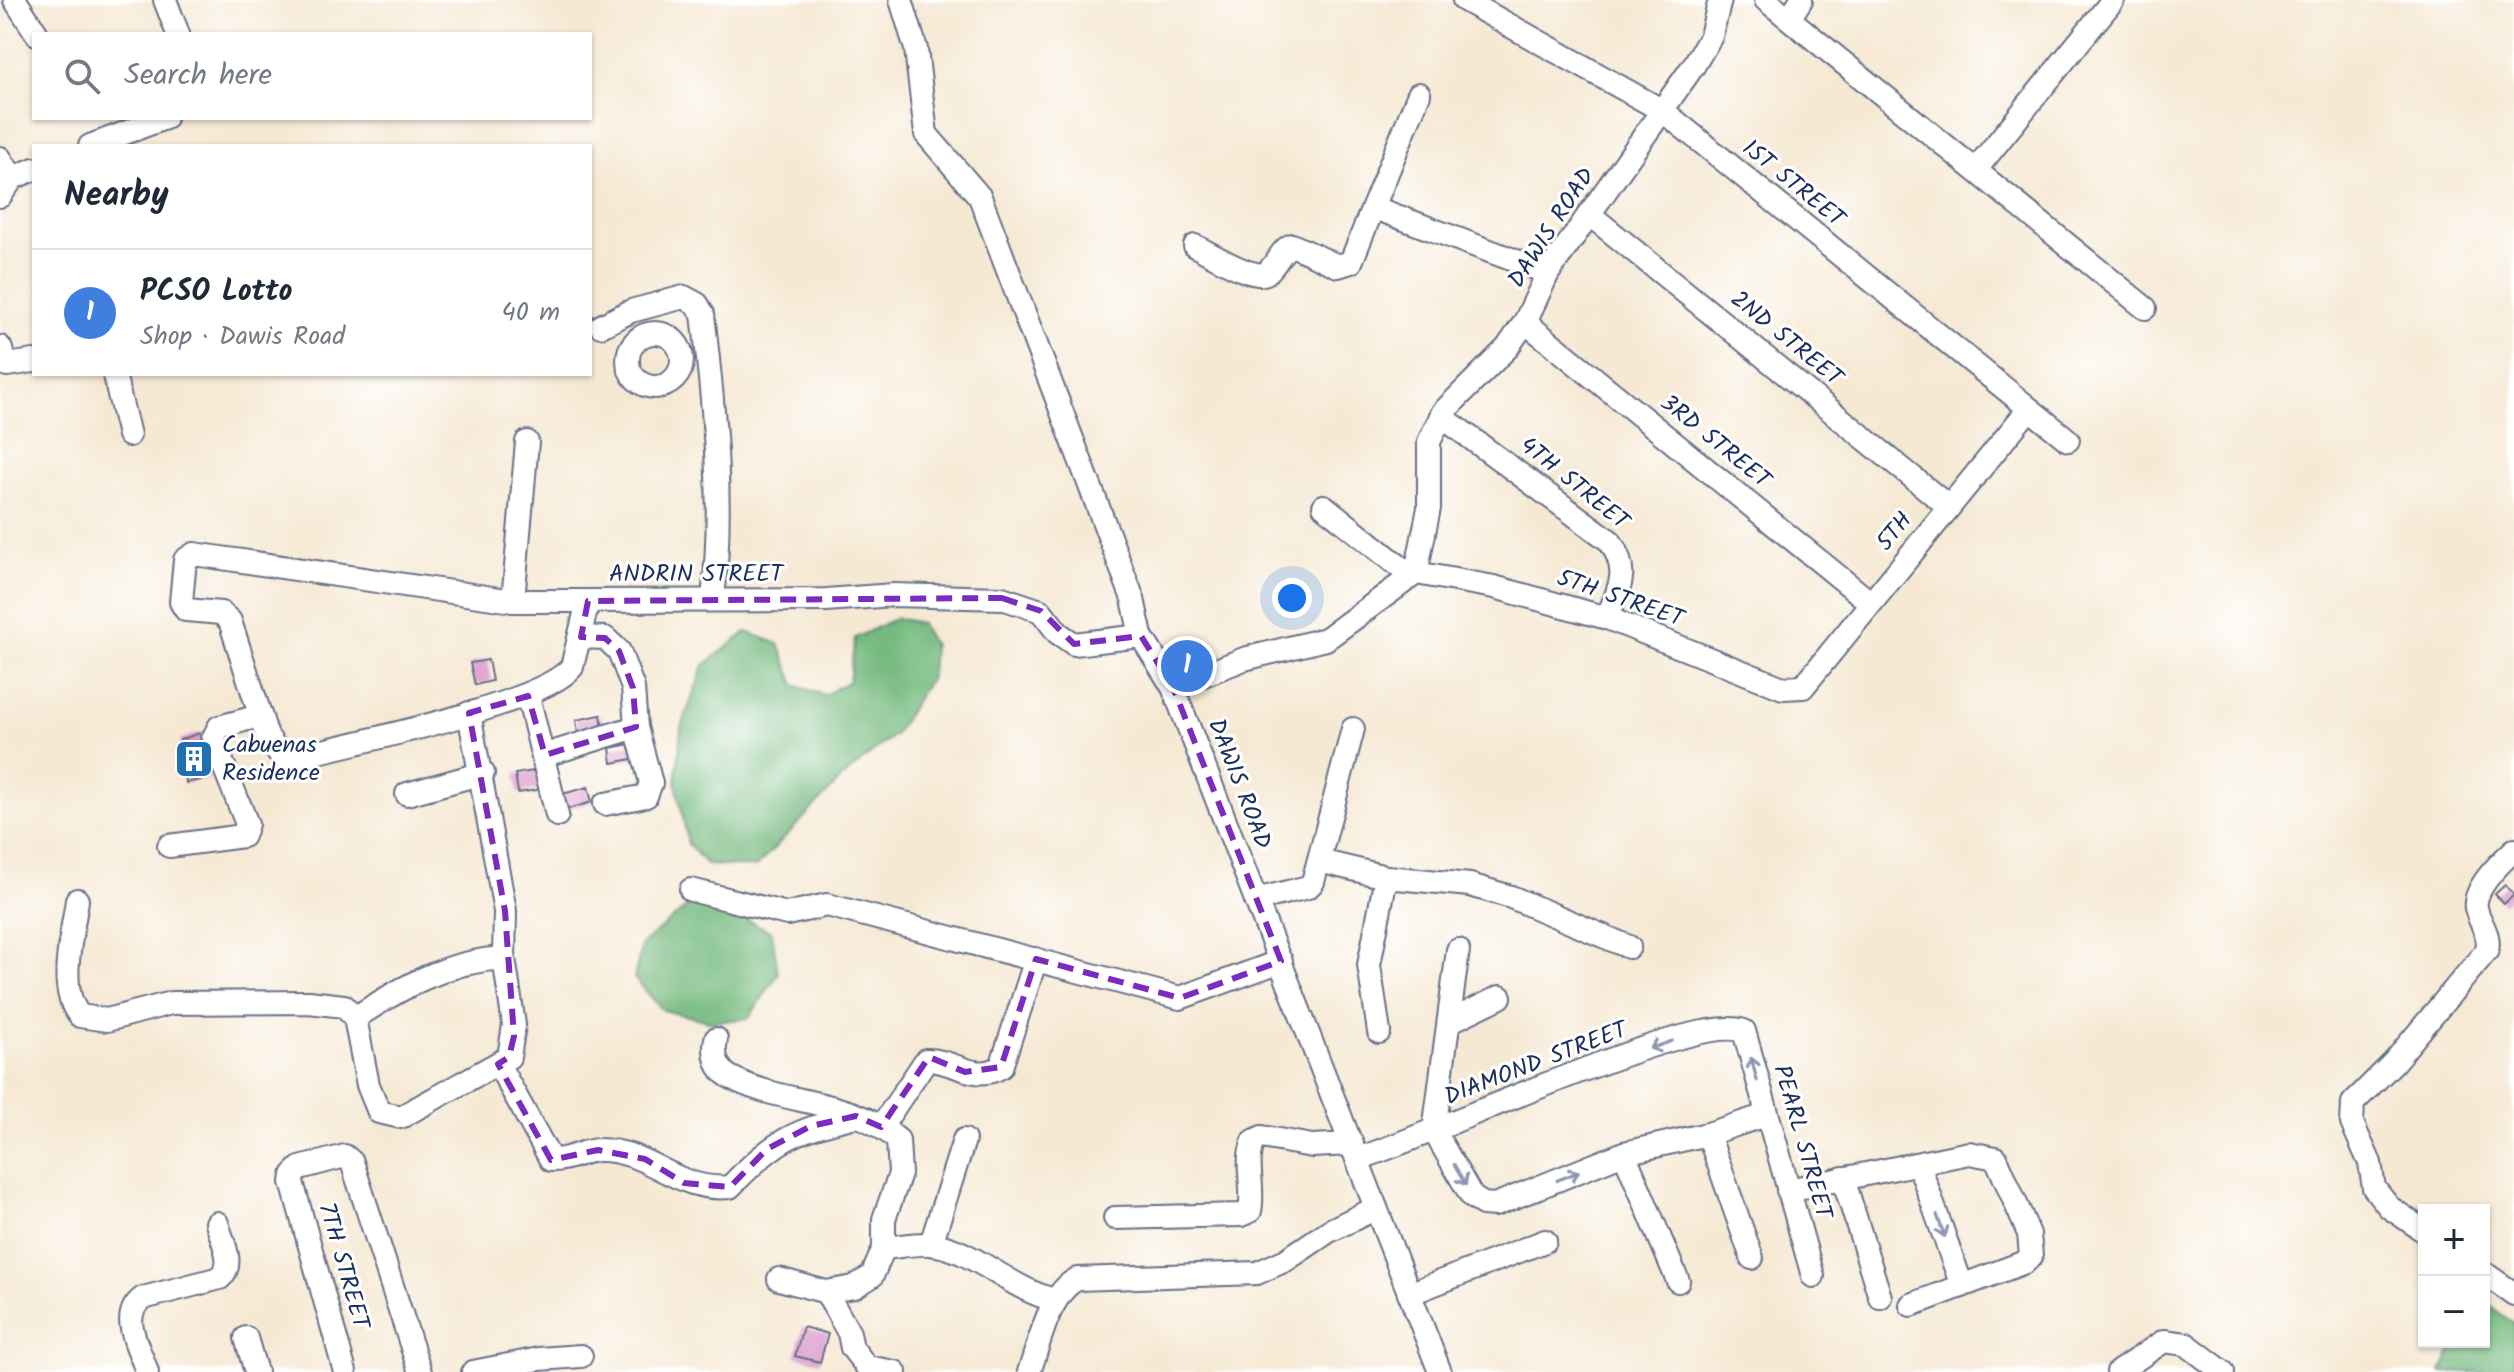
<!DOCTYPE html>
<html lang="en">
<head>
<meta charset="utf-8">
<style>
  :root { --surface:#fff; --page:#f2f2f3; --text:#1f2937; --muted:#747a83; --line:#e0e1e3; --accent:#0b8043 }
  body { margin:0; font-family:Kalam,sans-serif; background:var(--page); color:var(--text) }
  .controls { position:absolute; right:24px; bottom:24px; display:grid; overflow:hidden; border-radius:0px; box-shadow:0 2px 6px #0004 }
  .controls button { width:72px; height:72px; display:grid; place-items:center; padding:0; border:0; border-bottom:2px solid var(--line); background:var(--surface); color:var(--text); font:40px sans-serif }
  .you { position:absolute; left:1292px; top:598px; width:28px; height:28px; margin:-20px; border:6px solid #fff; border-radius:50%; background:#1a73e8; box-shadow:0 0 0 12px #1a73e833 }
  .badge { display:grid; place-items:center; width:52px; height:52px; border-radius:50%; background:var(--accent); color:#fff; font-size:26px; font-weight:700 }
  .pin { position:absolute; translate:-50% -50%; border:4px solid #fff; box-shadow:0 2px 8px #0006 }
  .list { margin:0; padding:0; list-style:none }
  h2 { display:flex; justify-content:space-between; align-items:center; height:104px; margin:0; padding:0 32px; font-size:34px }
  h2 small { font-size:26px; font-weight:400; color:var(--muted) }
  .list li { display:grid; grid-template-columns:52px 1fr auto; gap:24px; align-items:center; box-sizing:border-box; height:128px; padding:0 32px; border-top:2px solid var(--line) }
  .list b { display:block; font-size:30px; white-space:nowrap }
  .list p { margin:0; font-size:26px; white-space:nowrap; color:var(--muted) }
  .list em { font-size:26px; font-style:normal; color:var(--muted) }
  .icon { flex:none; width:44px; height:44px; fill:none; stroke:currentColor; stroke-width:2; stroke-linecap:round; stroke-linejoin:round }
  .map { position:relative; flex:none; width:2514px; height:1372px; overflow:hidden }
  .search { position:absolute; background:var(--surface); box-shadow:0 2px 6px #0004; left:32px; top:32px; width:560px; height:88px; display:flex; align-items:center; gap:20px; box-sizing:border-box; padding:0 28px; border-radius:0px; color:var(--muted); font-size:30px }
  .panel { position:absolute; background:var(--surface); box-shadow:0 2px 6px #0004; left:32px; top:144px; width:560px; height:232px; border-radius:0px }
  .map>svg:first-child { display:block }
  .forest { fill:#75ba7e; stroke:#48746e; stroke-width:2 }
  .building { fill:#da96c9 }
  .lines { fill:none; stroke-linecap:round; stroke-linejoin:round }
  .minor-casing { stroke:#687087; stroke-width:26 }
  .minor { stroke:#fff; stroke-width:22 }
  .oneway { stroke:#8d97ae }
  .marked { fill:none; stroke:#7b2cbf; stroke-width:6; stroke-dasharray:16 10; stroke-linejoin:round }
  .labels { text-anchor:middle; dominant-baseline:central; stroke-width:6; stroke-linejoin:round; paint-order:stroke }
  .street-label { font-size:24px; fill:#1b2f5e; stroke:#fff }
  .poi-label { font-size:24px; fill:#1b2f5e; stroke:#fff; text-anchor:start }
</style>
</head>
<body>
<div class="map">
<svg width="2514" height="1372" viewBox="0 0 2514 1372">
  <rect width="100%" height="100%" fill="#fff"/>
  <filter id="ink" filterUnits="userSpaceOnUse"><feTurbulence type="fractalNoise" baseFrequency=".0125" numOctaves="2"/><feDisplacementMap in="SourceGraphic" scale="16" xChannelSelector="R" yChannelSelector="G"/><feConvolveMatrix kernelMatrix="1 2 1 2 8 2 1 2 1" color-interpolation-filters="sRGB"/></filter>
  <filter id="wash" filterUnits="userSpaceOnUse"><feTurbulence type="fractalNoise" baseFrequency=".006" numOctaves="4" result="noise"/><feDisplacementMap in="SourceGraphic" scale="32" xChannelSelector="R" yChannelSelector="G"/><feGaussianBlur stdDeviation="1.8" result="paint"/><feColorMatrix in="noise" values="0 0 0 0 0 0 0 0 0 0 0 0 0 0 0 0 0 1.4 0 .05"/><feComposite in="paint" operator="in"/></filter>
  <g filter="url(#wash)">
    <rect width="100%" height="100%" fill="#f6e9d4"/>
    <g class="forest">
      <polygon points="896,618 920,623 933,645 931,676 895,734 845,775 756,867 707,865 688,844 676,782 681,728 704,665 747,632 779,644 795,685 824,695 849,681 855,638"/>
      <polygon points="693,902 741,917 772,932 778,974 749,1018 713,1022 663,1010 634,978 642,944"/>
      <polygon points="2484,1301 2514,1324 2514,1372 2441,1372 2456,1342 2484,1342"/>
    </g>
    <g id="blocks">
      <g class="building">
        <polygon points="488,660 492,681 475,685 470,663"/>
        <polygon points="601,715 604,733 579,741 576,720"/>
        <polygon points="199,733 209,778 186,783 180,740"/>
        <polygon points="635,743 637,758 612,763 610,748"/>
        <polygon points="540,770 543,789 518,793 515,774"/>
        <polygon points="588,787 592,802 568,809 563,794"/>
        <polygon points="2505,885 2514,895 2504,904 2495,894"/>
        <polygon points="803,1327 828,1334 820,1362 795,1356"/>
      </g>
    </g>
  </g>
  <g filter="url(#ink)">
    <use href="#blocks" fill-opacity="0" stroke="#687087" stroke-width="2"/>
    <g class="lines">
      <g class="minor-casing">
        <g id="minor">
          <polyline points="15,0 37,34"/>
          <polyline points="165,0 178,34"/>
          <polyline points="901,0 916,49 926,134 980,197 1133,599 1141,636 1173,687 1440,1372"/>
          <polyline points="1464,0 1663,111 2068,440"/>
          <polyline points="1766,0 2145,308"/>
          <polyline points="1790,17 1801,0"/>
          <polyline points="90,146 165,118"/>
          <polyline points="0,158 13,178"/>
          <polyline points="1977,168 2113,0"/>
          <polyline points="0,196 13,178 34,169"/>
          <polyline points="1375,208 1548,273"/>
          <polyline points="1589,214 1949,507"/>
          <path d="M 1195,246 C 1208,252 1254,281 1266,273 C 1277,265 1280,250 1292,245 L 1338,266 L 1351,262 L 1419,94"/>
          <polyline points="1525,322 1871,603"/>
          <path d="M 601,326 L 631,311 L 684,297 L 697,304 L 703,314 C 714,409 724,503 713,598"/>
          <circle cx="655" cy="360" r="27"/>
          <polyline points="0,347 7,365 34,361"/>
          <polyline points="114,374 129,435"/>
          <path d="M 1441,416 L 1610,541 C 1630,572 1620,586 1607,618"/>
          <polyline points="1324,506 1411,576"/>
          <polyline points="1416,573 1494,587 1607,618 1783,688 1803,687 2029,409"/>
          <polyline points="513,601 527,442"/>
          <path d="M 588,601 L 513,601 L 194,554 L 185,560 L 181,602 L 186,610 L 221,613 L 230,621 L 267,736 L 282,757 L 297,757 C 353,743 541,705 572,667 L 588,601 L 826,600 L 893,595 L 1002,598 L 1041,611 L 1058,633 L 1074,644 L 1141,636"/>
          <polyline points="581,637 605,638 619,651 633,688 636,727 651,783 646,796 605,804"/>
          <polyline points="1173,687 1244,659 1326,639 1416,573 1429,508 1429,442 1443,412 1507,348 1525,322 1548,273 1694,65 1711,36 1720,0"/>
          <polyline points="528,696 557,815"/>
          <polyline points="469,713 505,911 504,958"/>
          <polyline points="545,755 636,727"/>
          <polyline points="407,794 483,773"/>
          <polyline points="169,846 243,836 247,824 213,739 219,727 259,716"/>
          <polyline points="1319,861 1386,877 1470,885 1511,897 1629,947"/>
          <polyline points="691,890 787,914 827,905 1180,998 1281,961"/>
          <path d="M 77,900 C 73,933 56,989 80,1016 L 107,1020 L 171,1003 L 309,1002 L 344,1006 L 355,1018 L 368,1085 L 379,1112 L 401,1117 L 509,1057 L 514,1025 L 504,958 C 447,961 402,987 355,1018"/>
          <polyline points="1256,900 1308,887 1313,882 1353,729"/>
          <polyline points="1458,950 1434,1131 1472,1197 1483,1204 1495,1205 1624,1153 1708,1134 1766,1115"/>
          <polyline points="1449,1022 1500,997"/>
          <polyline points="1379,1032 1369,965 1386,877"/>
          <path d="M 716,1039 C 713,1053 716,1069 730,1077 C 783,1106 850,1097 898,1140 L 900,1174 L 884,1219 L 884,1248 L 872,1276 L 854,1287 L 826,1292 L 779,1279"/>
          <path d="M 498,1064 L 551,1160 C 569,1161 583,1150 599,1150 C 651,1150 675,1192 730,1187 C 775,1140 792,1131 856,1116"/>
          <path d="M 881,1127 L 926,1060 C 953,1059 974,1083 1001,1067 L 1036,959"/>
          <polyline points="1708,1134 1752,1258"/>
          <polyline points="1624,1153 1678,1281"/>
          <path d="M 1357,1159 C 1425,1139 1693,1011 1744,1031 L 1813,1276"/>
          <polyline points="1919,1165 1962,1286"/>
          <polyline points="1843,1178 1880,1297"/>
          <polyline points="1788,1190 1969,1153 1996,1158 2029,1234 2031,1256 2025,1262 1911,1305"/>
          <path d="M 1115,1218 L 1241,1215 L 1250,1211 C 1255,1188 1244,1162 1254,1141 L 1262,1137 L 1312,1146 L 1352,1144"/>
          <path d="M 2424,1231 L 2389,1207 L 2374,1188 L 2370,1163 L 2352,1123 L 2353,1103 L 2394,1062 L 2487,950 C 2491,934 2479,923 2476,908 C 2473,888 2501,862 2514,850"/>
          <polyline points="931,1244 964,1140"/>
          <path d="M 884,1248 C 898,1247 914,1243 929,1244 C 970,1246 1013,1292 1056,1300"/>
          <polyline points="2484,1273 2514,1294"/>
          <polyline points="826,1292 849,1333 852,1348 867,1367 895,1372"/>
          <polyline points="1409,1294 1545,1241"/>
          <polyline points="246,1338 256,1372"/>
          <path d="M 147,1372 C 139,1347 118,1316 143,1298 L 220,1278 C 236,1264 222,1241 217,1223"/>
          <polyline points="345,1372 292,1182 293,1175 300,1168 345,1156 352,1162 420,1372"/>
          <polyline points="473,1372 539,1359 581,1356"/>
          <path d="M 1029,1372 C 1040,1343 1048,1294 1077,1279 L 1257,1273 L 1286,1260 L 1329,1231 L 1376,1208"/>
          <polyline points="2118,1372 2164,1341 2186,1344 2223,1372"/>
        </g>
      </g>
      <use href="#minor" class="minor"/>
    </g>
    <defs><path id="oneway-shaft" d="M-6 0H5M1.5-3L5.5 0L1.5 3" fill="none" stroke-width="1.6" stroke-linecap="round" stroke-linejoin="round" transform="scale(2)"/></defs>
    <g class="oneway">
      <use href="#oneway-shaft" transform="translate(1661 1045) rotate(161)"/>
      <use href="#oneway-shaft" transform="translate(1754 1069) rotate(-105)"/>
      <use href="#oneway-shaft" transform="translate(1460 1175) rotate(60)"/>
      <use href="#oneway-shaft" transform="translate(1568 1176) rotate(-22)"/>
      <use href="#oneway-shaft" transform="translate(1941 1226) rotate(71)"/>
    </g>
  </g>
  <path class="marked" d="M 1002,598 L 1041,611 L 1074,644 L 1141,636 L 1173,687 L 1281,961 L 1180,998 L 1036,959 L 1001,1067 L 965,1072 L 929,1057 L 881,1127 L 856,1116 L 811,1126 L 767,1149 L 730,1187 L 684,1183 L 645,1159 L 598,1150 L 551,1160 L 498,1064 L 509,1057 L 514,1036 L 505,911 L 469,713 L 528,696 L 545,755 L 636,727 L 633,688 L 619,651 L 605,638 L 581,637 L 588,601 Z"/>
  <defs>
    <g id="building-square" transform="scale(2)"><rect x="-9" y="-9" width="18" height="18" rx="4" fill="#1f6fb2" stroke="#fff"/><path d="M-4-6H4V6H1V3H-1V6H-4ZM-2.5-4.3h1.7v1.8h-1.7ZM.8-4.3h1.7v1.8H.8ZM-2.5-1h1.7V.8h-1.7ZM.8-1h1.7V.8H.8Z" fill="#fff"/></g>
  </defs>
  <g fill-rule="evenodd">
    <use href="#building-square" x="194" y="759"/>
  </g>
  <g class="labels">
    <g class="street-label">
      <text transform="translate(1793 184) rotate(39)">1ST STREET</text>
      <text transform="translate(1552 228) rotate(-57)">DAWIS ROAD</text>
      <text transform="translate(1786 339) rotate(39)">2ND STREET</text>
      <text transform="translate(1715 442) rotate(39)">3RD STREET</text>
      <text transform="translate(1574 484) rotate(39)">4TH STREET</text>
      <text transform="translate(1895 532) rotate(-51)">5TH</text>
      <text x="696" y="574">ANDRIN STREET</text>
      <text transform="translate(1620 599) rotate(19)">5TH STREET</text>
      <text transform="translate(1239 784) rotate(69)">DAWIS ROAD</text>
      <text transform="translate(1536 1064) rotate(-21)">DIAMOND STREET</text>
      <text transform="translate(1802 1142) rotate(74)">PEARL STREET</text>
      <text transform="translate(343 1266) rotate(74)">7TH STREET</text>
    </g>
    <g class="poi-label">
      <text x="222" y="745">Cabuenas<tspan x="222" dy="28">Residence</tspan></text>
    </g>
  </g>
</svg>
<div class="controls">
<button>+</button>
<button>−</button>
</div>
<div class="you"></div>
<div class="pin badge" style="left:1187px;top:666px;background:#3f7fe0">1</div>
<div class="search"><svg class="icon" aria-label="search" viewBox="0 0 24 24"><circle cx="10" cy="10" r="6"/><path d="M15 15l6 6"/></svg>Search here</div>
<section class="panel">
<h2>Nearby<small></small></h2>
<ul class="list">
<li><span class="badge" style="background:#3f7fe0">1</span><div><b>PCSO Lotto</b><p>Shop · Dawis Road</p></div><em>40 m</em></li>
</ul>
</section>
</div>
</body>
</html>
